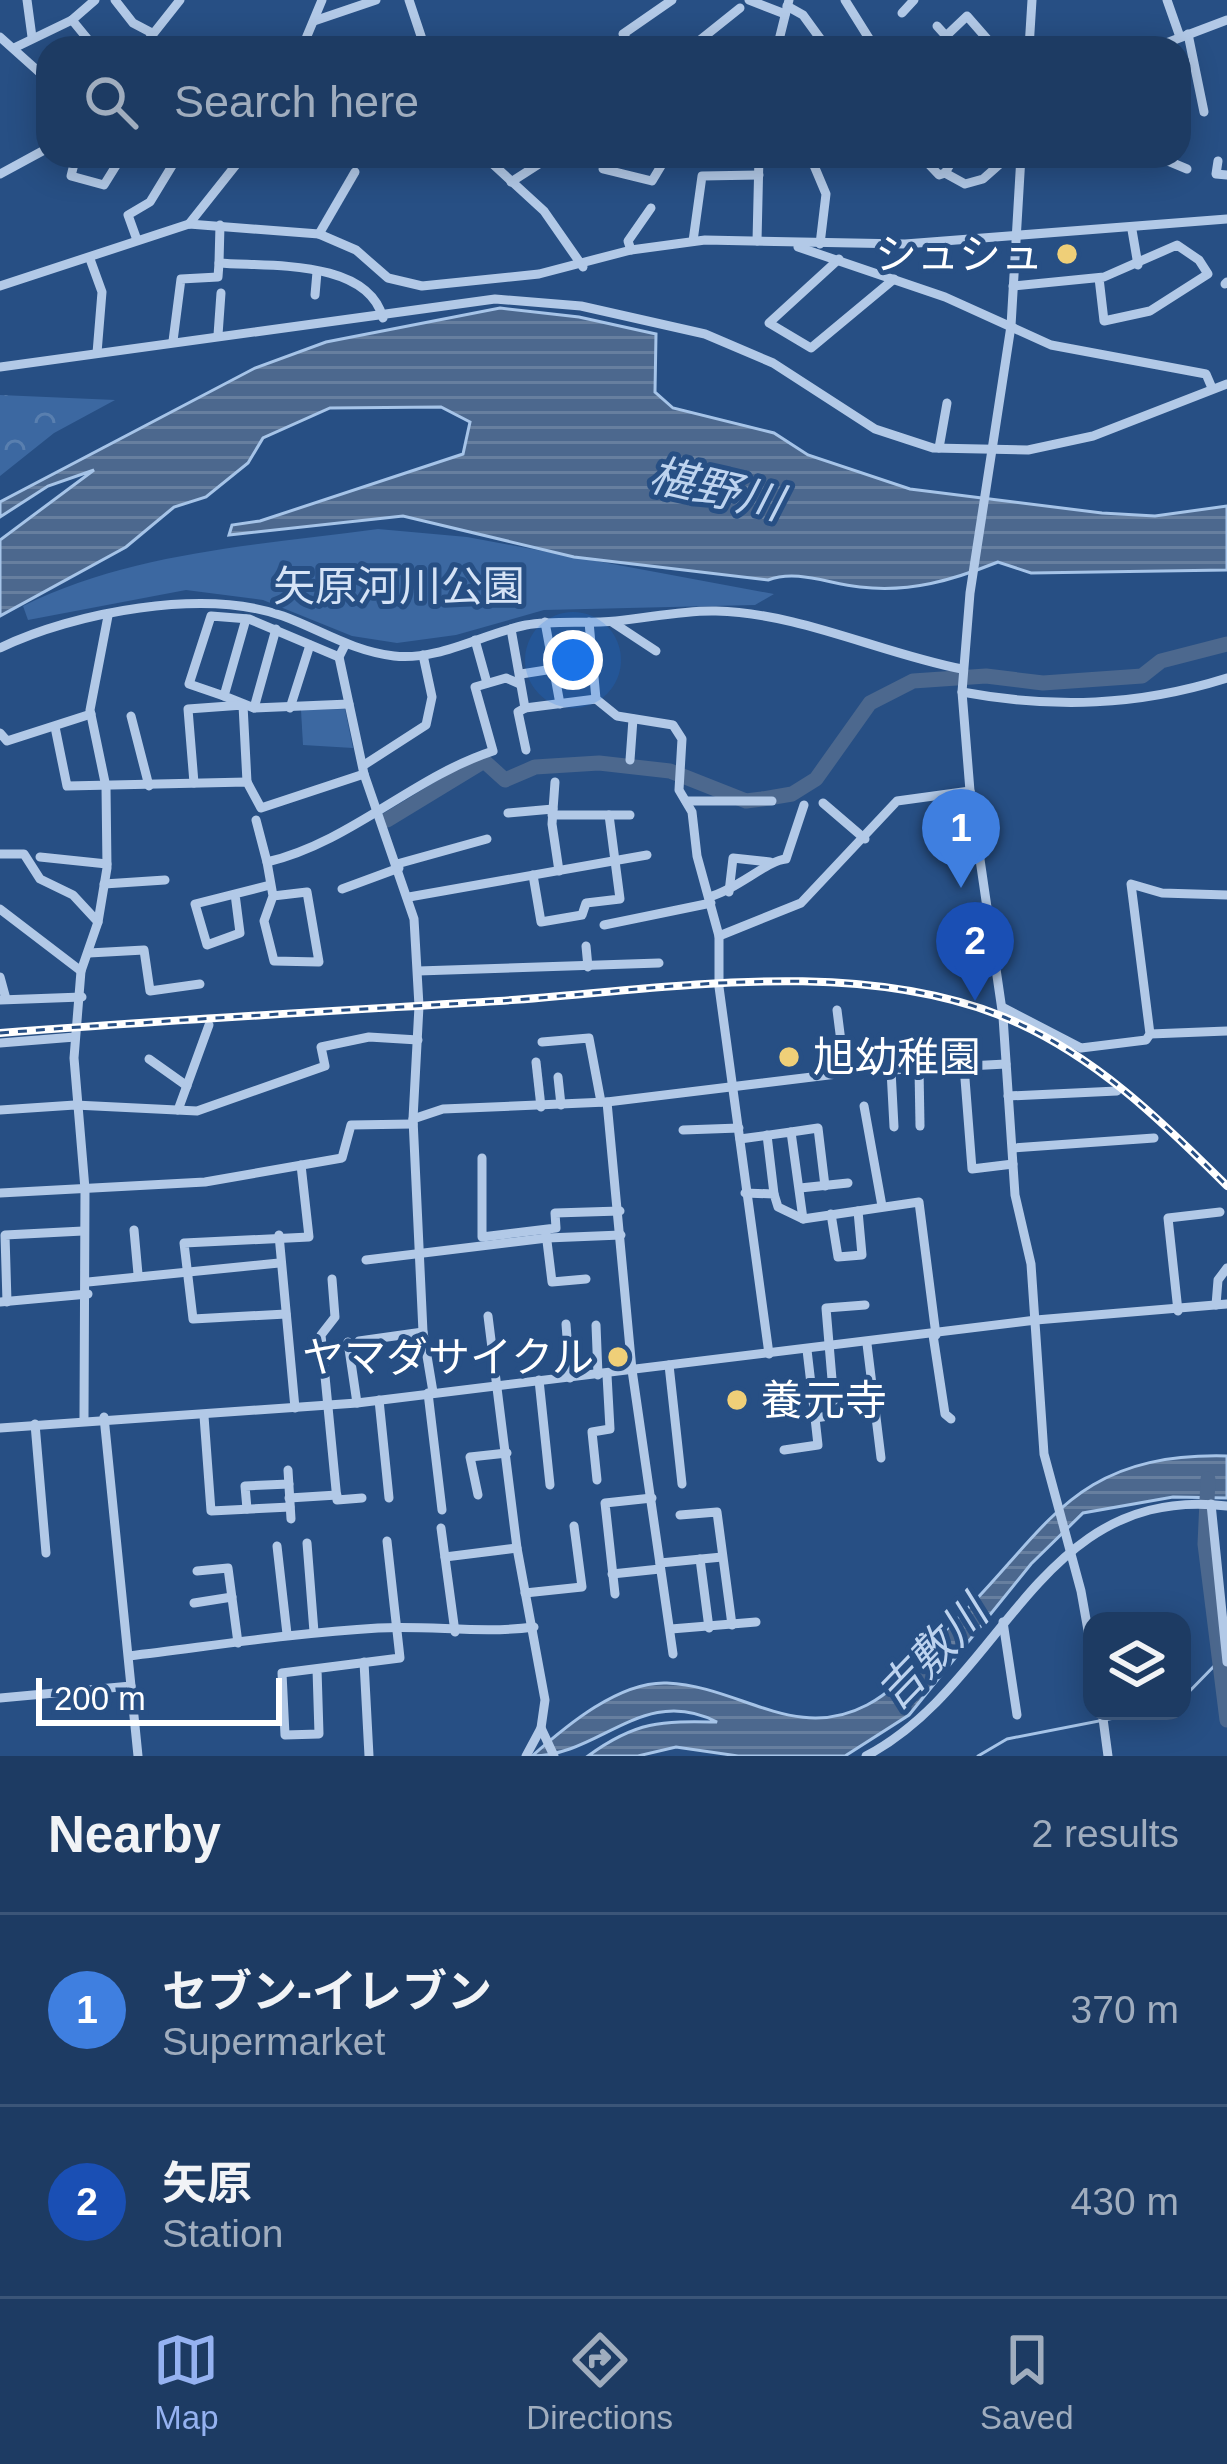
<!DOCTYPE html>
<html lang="en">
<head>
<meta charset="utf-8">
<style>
  :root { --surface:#1d3b63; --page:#2a466c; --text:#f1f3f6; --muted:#a0adbe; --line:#3b5578; --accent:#95b2f1 }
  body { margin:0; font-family:Arial,"Noto Sans JP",sans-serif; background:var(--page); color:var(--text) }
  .controls { position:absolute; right:36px; bottom:36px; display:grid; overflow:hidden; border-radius:24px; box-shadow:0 6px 30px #0003 }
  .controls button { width:108px; height:108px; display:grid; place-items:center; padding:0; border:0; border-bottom:3px solid var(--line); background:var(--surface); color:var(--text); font:60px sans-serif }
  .scale { position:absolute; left:36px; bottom:30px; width:246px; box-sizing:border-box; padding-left:12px; border:6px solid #fff; border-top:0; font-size:33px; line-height:42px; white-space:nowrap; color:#fff; -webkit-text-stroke:9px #274f84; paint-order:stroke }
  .you { position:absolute; left:573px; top:660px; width:42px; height:42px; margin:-30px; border:9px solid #fff; border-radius:50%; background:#1a73e8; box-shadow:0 0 0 18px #1a73e833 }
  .badge { display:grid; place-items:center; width:78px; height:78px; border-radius:50%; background:var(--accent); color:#fff; font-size:39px; font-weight:700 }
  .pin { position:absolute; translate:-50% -99px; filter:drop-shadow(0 3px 6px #0008) }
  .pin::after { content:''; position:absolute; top:63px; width:42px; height:36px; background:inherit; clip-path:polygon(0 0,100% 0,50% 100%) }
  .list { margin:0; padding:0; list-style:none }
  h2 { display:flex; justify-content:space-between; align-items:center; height:156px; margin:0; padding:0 48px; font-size:51px }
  h2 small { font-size:39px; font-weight:400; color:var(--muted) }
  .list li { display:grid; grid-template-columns:78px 1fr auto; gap:36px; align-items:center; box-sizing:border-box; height:192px; padding:0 48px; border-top:3px solid var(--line) }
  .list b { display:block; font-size:45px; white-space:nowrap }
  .list p { margin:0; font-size:39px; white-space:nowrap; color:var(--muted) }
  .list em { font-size:39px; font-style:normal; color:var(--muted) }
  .icon { flex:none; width:66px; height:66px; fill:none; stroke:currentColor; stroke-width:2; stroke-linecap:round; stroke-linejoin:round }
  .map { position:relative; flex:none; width:1227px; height:1756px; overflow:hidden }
  .search { position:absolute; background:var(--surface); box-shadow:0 6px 30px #0003; left:36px; right:36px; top:36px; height:132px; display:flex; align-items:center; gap:30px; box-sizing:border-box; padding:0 42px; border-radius:36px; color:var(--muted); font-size:45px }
  .sheet { height:540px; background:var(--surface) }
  nav { display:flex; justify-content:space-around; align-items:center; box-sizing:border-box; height:168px; border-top:3px solid var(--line); background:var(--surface); font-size:33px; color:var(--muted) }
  nav a { display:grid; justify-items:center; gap:6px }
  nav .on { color:var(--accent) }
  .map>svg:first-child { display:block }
  .forest { fill:url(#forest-crowns) }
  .park { fill:#3c68a1 }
  .water { fill:url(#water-rules); stroke:#a6c4e8; stroke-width:3 }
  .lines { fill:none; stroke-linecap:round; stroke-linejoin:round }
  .stream { stroke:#a6c4e8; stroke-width:3 }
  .river { stroke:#4c688e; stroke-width:15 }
  .minor { stroke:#b2c9e7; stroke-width:9 }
  .rail-casing { stroke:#fff; stroke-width:8 }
  .rail { stroke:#274f84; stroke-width:3; stroke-dasharray:9; stroke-linecap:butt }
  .poi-dot { fill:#efcf78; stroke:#274f84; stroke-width:4.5 }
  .labels { text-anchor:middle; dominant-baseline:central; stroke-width:10; stroke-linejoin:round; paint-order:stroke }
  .poi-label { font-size:42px; fill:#fff; stroke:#274f84; text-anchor:end }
  .park-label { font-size:42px; fill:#d5e3f6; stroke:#274f84 }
  .water-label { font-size:45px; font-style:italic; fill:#bdd3ef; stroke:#274f84 }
</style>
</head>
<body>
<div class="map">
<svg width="1227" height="1756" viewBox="0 0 1227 1756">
  <defs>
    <pattern id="forest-crowns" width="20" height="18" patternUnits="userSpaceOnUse" patternTransform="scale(3)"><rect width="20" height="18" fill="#3c68a1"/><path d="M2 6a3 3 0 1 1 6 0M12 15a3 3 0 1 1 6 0" fill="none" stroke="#597faf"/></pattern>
    <pattern id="water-rules" width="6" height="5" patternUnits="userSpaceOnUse" patternTransform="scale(3)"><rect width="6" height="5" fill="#4c688e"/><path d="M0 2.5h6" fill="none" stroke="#677f9f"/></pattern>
  </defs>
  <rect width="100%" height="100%" fill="#274f84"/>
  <polygon class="forest" points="0,395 115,400 54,433 0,476"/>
  <g class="park">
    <path d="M 378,529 L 467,537 L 774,594 L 755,605 L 544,610 L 456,635 L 397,643 L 352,636 L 263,600 L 186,590 L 28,620 L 23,606 C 132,552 258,545 378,529 Z"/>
    <polygon points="345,709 353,748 303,745 301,710"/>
  </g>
  <g class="water">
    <path d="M 500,308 L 579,317 L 656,334 L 655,392 L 673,408 L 774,433 L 808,455 L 910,489 L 1102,513 L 1155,516 L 1227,506 L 1227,570 L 1031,573 L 998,562 C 953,580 910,593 860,587 C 829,584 797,569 768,580 L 574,557 L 403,516 L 229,535 L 232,525 L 260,521 L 463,454 L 470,422 L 441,407 L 330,408 L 263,438 L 248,463 L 206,497 L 174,507 L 126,547 L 0,616 L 0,540 L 94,470 L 48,486 L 0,517 L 0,502 L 255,368 L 326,342 Z"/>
    <path d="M 1227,1456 L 1227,1498 L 1173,1497 L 1083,1513 L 1031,1564 L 909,1715 L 845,1756 L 738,1756 L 676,1747 L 638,1756 L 588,1756 C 636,1721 661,1721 717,1722 C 643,1684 600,1756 532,1756 C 566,1726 619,1681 667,1683 C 740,1686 795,1743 867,1705 C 902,1687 919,1656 946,1630 C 1046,1536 1066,1452 1227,1456 Z"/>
  </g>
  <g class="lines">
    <g class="stream">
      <polyline points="1182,1699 1219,1661"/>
      <polyline points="978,1756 1007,1739 1150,1711"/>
    </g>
    <g class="river">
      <polyline points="387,820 484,761 505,780 535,767 599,763 670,771 746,801 762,799 792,794 816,779 870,703 913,681 986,676 1043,683 1142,676 1161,661 1227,644"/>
      <polyline points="1208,1479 1205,1544 1227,1720"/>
    </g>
    <g class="minor">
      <polyline points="27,0 32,37"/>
      <polyline points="115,0 133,23 152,33"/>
      <polyline points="409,0 425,48"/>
      <polyline points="749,0 785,14"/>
      <polyline points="845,0 875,48"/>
      <polyline points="1167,0 1180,37"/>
      <polyline points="787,6 803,15 827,48"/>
      <polyline points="902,13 914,0"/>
      <polyline points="314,21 376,0"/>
      <polyline points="937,26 946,36 967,16 995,48"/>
      <polyline points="1188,34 1204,112"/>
      <polyline points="0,37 48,80"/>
      <polyline points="14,48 72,20"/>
      <polyline points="95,48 72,20 95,0"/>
      <polyline points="142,48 180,0"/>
      <polyline points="302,48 322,0"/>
      <polyline points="633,48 623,34 672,0"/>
      <polyline points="690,48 740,8"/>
      <polyline points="777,48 789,0"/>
      <polyline points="1029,48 1032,0"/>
      <polyline points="1153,48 1227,20"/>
      <polyline points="76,156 71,176 104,185 122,156"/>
      <polyline points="484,156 544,211 583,267"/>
      <polyline points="810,156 826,194 820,244"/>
      <polyline points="921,156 939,175 945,173"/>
      <polyline points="955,156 945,173 965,184 983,179 1009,156"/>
      <polyline points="1021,156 1011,326 970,593 962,692 970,791 1003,1017 1015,1195 1031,1264 1044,1454 1081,1591 1092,1653"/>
      <polyline points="1156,156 1187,169"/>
      <polyline points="201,161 208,156"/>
      <polyline points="1218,161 1216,174 1227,175"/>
      <polyline points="377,163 397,156"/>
      <polyline points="603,169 652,181 667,156"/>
      <polyline points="0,174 48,148"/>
      <polyline points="511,182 539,164"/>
      <polyline points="189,224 243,156"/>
      <polyline points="1132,230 1138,265"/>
      <polyline points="319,234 355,172"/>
      <polyline points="137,240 128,215 150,202 178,156"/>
      <polyline points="693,241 702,176 759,175"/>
      <polyline points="757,241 759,156"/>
      <polyline points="798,247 945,297 1051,345 1206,374 1212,388"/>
      <polyline points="631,250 628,241 651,208"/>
      <polyline points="90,259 102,292 97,353"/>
      <polyline points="839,259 769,323 811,348 894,279"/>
      <polyline points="219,263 220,225"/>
      <polyline points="1225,284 1227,282"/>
      <polyline points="0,286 189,224 319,234 356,250 388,278 422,286 539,274 631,250 705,240 905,244 1227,219"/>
      <polyline points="1013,286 1104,277 1177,245 1199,260 1208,274 1150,311 1104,321 1099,278"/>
      <polyline points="315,295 317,272"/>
      <polyline points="218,335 221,293"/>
      <path d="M 173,341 L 181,279 L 218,277 L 219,263 C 267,267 367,258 383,318"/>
      <polyline points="0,367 495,299 581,306 705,334 773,363 875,429 933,448 1028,450 1093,436 1227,384"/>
      <polyline points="939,448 947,403"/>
      <polyline points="246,619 224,696 254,708 349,704"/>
      <polyline points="545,622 560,704"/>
      <polyline points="589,622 596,699 617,716 673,725 682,739 679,790 692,812 697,856 719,936 719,987 769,1354"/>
      <polyline points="612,622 656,651"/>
      <polyline points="511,629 525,708 596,699"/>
      <polyline points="475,640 487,683"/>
      <polyline points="345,645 339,657 364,774 414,919 419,1006 413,1119 423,1332 433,1392"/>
      <path d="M 0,648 C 74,612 204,588 283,616 C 321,630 352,651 394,656 C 438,661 482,634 526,625 C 555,620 586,624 616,621 C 649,618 682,610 716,611 C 800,613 880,653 962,669"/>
      <polyline points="521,674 553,669"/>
      <path d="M 962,692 C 1054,709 1138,706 1227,678"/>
      <polyline points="224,696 189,684 211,616 249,619 339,657"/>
      <polyline points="254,708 276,629"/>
      <polyline points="290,708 310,645"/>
      <polyline points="525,708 518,712 526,750"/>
      <polyline points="131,716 149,786"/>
      <polyline points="55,727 67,786 247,782 261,808 364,774"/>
      <polyline points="0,733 7,741 91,714"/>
      <polyline points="630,760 633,719"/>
      <polyline points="364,765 426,725 432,697 423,655"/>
      <polyline points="555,782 552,824 559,871"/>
      <polyline points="194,783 188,709 243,705 247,782"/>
      <polyline points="686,801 772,801"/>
      <polyline points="823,803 865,839"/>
      <polyline points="508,813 553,809"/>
      <polyline points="552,815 630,815"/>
      <path d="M 256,820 L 267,862 C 351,842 413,777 493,751 L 475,687 L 506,678 L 520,684"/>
      <polyline points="0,854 24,854 40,879 73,895 98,922"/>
      <polyline points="40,857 107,864"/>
      <polyline points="267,862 273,896 264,921 274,961 319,962 307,892 273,896"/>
      <polyline points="397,864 487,839"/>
      <polyline points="533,875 541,922 582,915 586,903 620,899 609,815"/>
      <polyline points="104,884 165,880"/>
      <polyline points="342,889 399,868"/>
      <polyline points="729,892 733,858 770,862"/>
      <polyline points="235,894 240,933 207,945 195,904 270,885"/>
      <polyline points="409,897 647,855"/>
      <path d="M 709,897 C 738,889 768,860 786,859 L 804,805"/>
      <polyline points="0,909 81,971"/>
      <polyline points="604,925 711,903"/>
      <polyline points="719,936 801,903 897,801 970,791"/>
      <polyline points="586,946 588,967"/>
      <polyline points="89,953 144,950 150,991 200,984"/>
      <polyline points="418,971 659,963"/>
      <polyline points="0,977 6,999"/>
      <polyline points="0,1000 82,997"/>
      <polyline points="1002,1007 1081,1048 1146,1040 1150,1034 1131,884 1162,893 1227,895"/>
      <polyline points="1150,1034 1227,1031"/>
      <polyline points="542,1042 589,1038 601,1102"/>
      <polyline points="0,1043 75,1037"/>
      <polyline points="149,1059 187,1086"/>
      <polyline points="536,1062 541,1107"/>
      <polyline points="964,1066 972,1169 1013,1164"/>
      <polyline points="919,1068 920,1126"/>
      <polyline points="558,1077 561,1105"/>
      <polyline points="1008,1096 1117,1091"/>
      <polyline points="607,1102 845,1073 837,1010"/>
      <polyline points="864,1106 882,1206"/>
      <polyline points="0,1110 75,1105 197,1111 325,1066 321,1047 369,1037 418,1040"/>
      <polyline points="178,1110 209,1025"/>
      <polyline points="413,1119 443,1109 607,1102 632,1370 673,1654"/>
      <polyline points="894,1127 891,1070 1006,1064"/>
      <polyline points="683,1130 739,1128"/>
      <polyline points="791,1132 818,1128 825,1186"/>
      <polyline points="767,1135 774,1194"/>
      <polyline points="740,1139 791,1132 803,1219"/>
      <polyline points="1013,1148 1154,1138"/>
      <polyline points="482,1158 482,1237 556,1228 555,1213 620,1211"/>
      <polyline points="800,1188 848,1183"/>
      <polyline points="0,1193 205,1182 342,1158 351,1125 413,1124"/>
      <polyline points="745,1193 774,1194 778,1207 803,1219 919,1202 936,1335"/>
      <polyline points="831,1214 838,1257 862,1255 858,1211"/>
      <polyline points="134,1230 138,1274"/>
      <polyline points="546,1233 552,1282 586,1279"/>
      <polyline points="279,1235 295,1408"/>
      <polyline points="366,1260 547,1238 621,1235"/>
      <polyline points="332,1279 335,1317 321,1335 337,1500 362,1498"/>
      <polyline points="88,1282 279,1263"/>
      <polyline points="0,1302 88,1294"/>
      <polyline points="7,1302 5,1235 83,1231"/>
      <polyline points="1216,1305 1218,1280 1227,1268"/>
      <polyline points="1178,1311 1168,1218 1220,1212"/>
      <polyline points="286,1314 193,1319 184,1243 309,1237 301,1165"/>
      <polyline points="488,1316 517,1548 545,1700 541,1728 526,1756"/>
      <polyline points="566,1324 570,1378"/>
      <polyline points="596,1325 598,1375"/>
      <polyline points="933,1335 945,1414 951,1419"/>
      <polyline points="359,1341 423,1332"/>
      <polyline points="348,1342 357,1403"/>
      <polyline points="867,1344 881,1458"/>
      <polyline points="807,1350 815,1418 835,1415 826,1308 865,1305"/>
      <polyline points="669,1365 682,1484"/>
      <polyline points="539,1380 550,1485"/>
      <polyline points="428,1393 442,1510"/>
      <polyline points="379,1400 389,1498"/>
      <polyline points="204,1416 211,1511 290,1507"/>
      <polyline points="104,1417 138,1756"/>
      <polyline points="84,1418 85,1189 74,1058 81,971 98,922 107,868 106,787 90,710 108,616"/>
      <polyline points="35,1424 46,1553"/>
      <polyline points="0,1428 357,1403 1036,1320 1227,1304"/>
      <polyline points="784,1450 818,1445 815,1418"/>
      <polyline points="288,1470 291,1519"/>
      <polyline points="597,1480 592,1432 610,1429 607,1375"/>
      <polyline points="478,1495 470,1457 507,1453"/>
      <polyline points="289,1498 337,1495"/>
      <polyline points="1211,1504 1227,1662"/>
      <polyline points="247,1509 245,1486 289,1484"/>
      <polyline points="680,1515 717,1512 732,1625"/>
      <polyline points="441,1528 455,1632"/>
      <polyline points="307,1543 314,1632"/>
      <polyline points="277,1546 287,1634"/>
      <polyline points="445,1557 517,1548"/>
      <polyline points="700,1559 709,1628"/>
      <polyline points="660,1563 722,1557"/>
      <polyline points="197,1571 228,1568 238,1643"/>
      <polyline points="612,1574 660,1569"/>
      <polyline points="525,1593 582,1587 574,1526"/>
      <polyline points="615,1594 605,1503 652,1498"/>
      <polyline points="194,1603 232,1597"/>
      <polyline points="1003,1622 1017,1715"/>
      <polyline points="671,1629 756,1622"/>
      <path d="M 129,1656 C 212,1646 294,1633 378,1628 C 431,1625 481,1634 534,1627"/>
      <polyline points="364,1662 369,1756"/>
      <polyline points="317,1669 319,1734 285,1735 282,1673 400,1658 387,1541"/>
      <polyline points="0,1698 131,1686"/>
      <polyline points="1102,1711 1108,1756"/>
      <polyline points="541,1728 554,1756"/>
      <path d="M 866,1756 C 1005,1683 1038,1483 1227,1506"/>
    </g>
    <g class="rail-casing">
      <path id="rail" d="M 0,1033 C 166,1020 333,1011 499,1001 C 660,990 851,955 1004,1017 C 1092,1053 1161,1120 1227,1186"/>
    </g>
    <use href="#rail" class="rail"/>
  </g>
  <g class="poi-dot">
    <circle cx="1067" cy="254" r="12"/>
    <circle cx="789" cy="1057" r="12"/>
    <circle cx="618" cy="1357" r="12"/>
    <circle cx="737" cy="1400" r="12"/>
  </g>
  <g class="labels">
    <g class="poi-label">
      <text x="1043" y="254">シュシュ</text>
      <text x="813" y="1057" text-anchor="start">旭幼稚園</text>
      <text x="594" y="1357">ヤマダサイクル</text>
      <text x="761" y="1400" text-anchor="start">養元寺</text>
    </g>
    <g class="park-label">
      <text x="399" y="586">矢原河川公園</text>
    </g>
    <g class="water-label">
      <text transform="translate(716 489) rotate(13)">椹野川</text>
      <text transform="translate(932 1653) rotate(-46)">吉敷川</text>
    </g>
  </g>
</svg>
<div class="controls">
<button><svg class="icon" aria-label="layers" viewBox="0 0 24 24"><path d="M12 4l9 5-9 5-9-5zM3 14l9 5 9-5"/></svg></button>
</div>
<div class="scale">200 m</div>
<div class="you"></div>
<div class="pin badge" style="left:961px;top:888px;background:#3f7fe0">1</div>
<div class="pin badge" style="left:975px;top:1001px;background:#1a4fb4">2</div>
<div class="search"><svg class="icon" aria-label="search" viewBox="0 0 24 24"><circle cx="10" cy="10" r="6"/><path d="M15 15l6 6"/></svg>Search here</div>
</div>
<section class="sheet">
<h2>Nearby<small>2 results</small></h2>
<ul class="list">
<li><span class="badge" style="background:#3f7fe0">1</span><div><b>セブン-イレブン</b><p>Supermarket</p></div><em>370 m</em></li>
<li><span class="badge" style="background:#1a4fb4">2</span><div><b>矢原</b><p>Station</p></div><em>430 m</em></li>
</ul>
</section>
<nav>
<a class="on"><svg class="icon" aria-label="map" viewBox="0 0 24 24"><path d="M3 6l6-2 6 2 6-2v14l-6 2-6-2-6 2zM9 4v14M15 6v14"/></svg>Map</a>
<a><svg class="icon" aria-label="directions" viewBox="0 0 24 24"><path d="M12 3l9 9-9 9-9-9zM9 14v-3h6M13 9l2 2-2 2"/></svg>Directions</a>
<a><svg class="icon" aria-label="saved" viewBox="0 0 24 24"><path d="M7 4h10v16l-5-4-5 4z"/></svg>Saved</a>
</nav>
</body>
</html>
